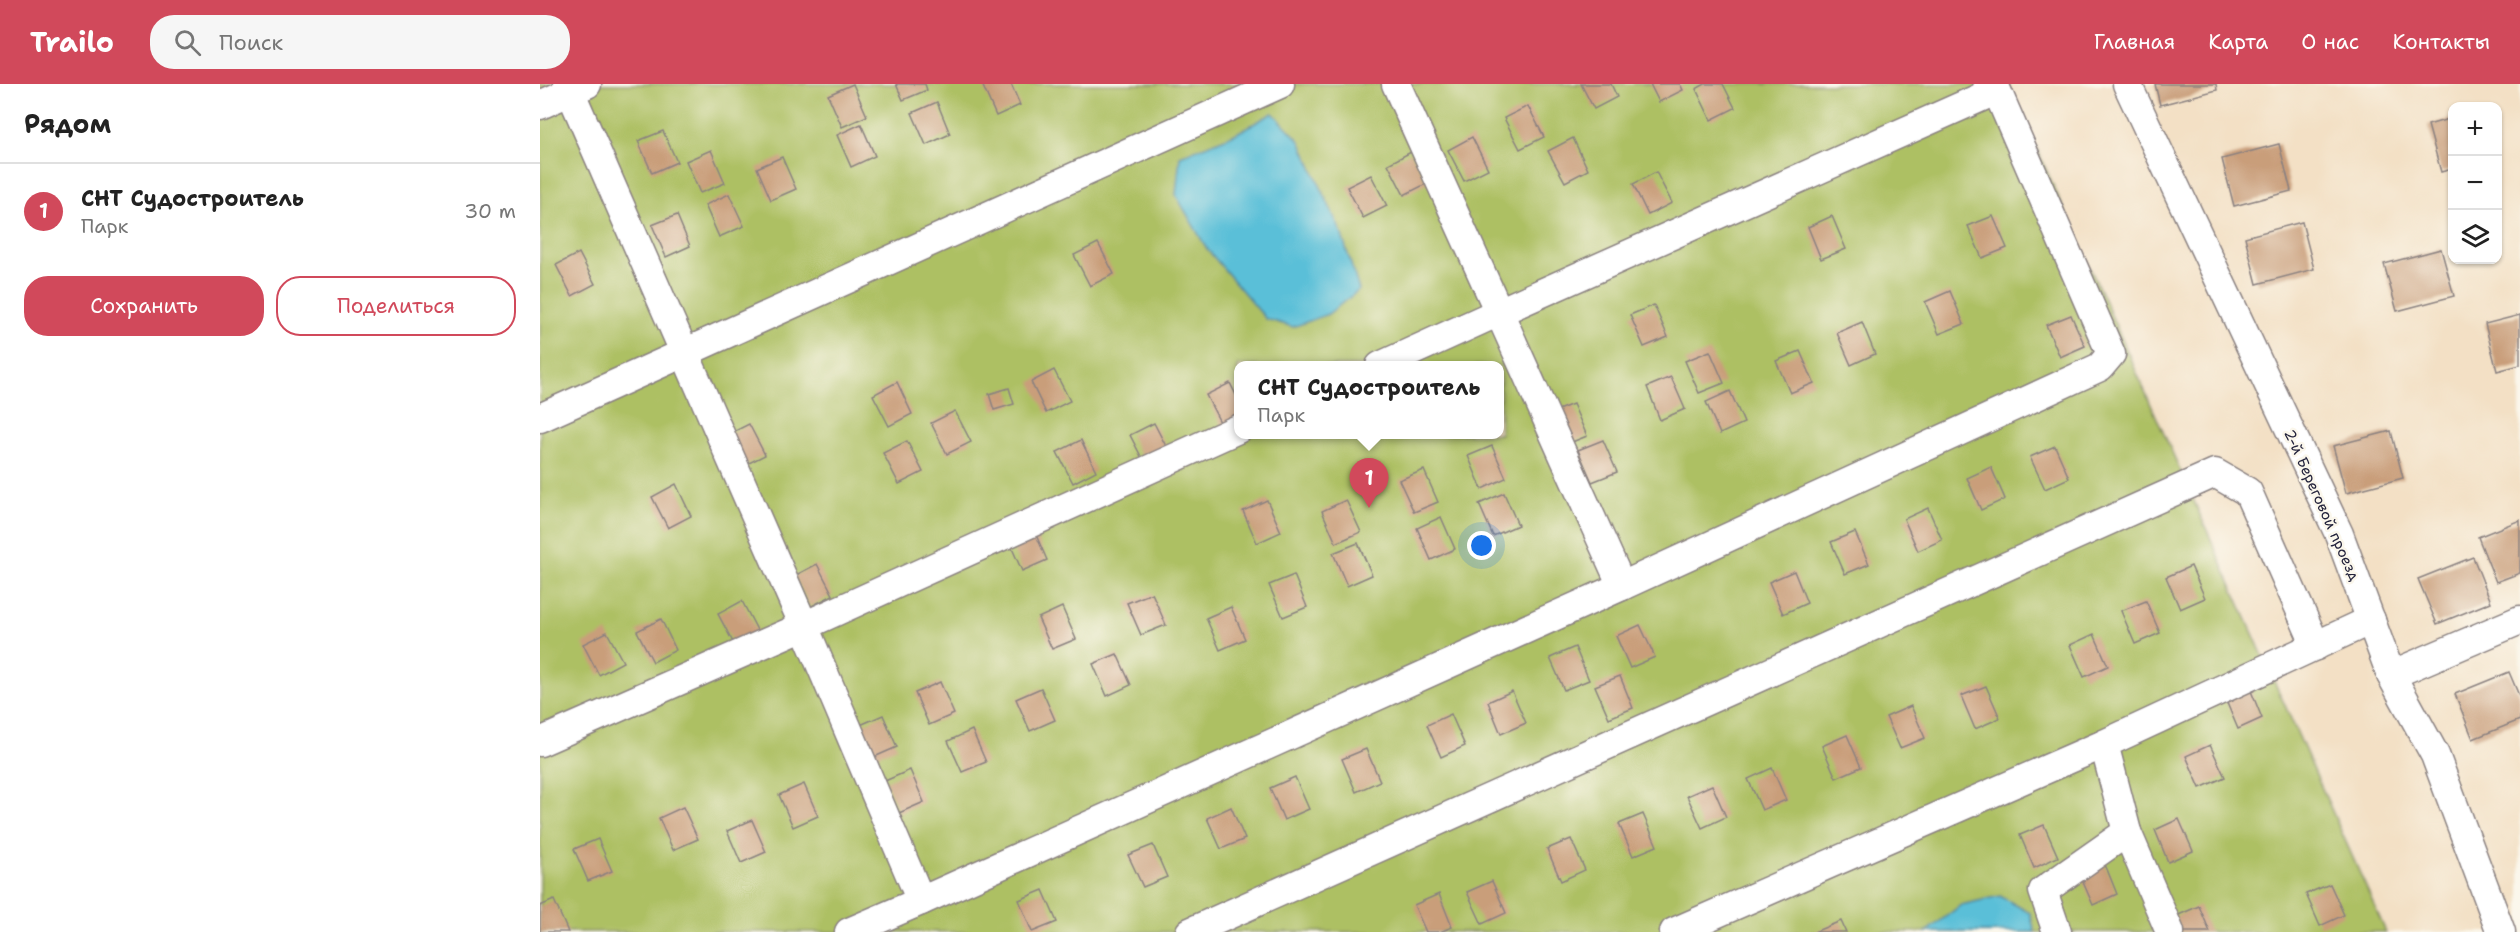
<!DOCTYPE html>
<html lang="ru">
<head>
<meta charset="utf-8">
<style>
  :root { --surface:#fff; --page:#f6f6f6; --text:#222; --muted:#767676; --line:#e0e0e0; --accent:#d1495b }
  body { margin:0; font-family:"Shantell Sans",sans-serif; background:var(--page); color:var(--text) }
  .controls { position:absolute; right:18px; top:18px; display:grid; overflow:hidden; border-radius:12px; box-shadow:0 2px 4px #0004 }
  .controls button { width:54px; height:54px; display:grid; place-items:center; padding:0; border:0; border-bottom:2px solid var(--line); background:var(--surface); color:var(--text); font:30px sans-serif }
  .you { position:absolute; left:942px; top:462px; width:21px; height:21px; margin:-15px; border:4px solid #fff; border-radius:50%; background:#1a73e8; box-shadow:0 0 0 9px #1a73e833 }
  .badge { display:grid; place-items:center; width:39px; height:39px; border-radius:50%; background:var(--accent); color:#fff; font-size:20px; font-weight:700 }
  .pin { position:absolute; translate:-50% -50px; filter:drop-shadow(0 2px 3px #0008) }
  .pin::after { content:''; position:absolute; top:32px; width:21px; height:18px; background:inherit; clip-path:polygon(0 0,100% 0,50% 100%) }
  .popup { position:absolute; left:694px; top:277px; width:270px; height:78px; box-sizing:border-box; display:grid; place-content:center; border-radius:12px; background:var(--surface); filter:drop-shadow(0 2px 4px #0005); font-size:20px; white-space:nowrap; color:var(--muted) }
  .popup b { font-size:22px; color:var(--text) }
  .popup::after { content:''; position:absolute; left:50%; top:100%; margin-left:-12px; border:12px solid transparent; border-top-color:var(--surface) }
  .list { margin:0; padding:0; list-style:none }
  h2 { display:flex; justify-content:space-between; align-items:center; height:78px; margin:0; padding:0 24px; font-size:26px }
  h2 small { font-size:20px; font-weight:400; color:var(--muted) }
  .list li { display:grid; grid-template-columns:39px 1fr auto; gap:18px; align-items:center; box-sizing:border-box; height:96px; padding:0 24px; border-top:2px solid var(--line) }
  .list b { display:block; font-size:22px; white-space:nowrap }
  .list p { margin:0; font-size:20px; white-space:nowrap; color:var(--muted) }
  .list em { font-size:20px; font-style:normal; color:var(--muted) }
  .actions { display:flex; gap:12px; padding:18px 24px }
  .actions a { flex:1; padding:14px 0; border:2px solid var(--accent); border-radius:24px; text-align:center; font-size:21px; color:var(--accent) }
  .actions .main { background:var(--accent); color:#fff }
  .icon { flex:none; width:33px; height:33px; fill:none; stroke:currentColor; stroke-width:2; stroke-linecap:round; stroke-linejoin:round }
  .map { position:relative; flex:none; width:1980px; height:848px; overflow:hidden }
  header { display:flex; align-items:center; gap:36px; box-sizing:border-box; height:84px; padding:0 30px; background:var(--accent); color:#fff }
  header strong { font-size:28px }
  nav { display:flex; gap:33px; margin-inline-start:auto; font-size:21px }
  .search { width:420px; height:54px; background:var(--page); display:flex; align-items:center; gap:15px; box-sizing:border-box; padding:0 21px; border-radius:24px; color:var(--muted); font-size:22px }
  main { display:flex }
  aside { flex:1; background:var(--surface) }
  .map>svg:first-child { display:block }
  .green { fill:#adc064; stroke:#687150; stroke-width:1.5; fill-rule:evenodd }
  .water { fill:#5abfd8; stroke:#3e708a; stroke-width:1.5 }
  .building { fill:#c99e7a }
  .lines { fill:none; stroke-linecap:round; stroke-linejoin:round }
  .minor-casing { stroke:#8a8180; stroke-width:31 }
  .minor { stroke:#fff; stroke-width:28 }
  .labels { text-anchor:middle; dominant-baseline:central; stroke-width:5; stroke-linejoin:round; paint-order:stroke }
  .street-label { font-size:15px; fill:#22223b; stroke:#fbf7ec }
</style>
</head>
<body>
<header>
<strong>Trailo</strong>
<div class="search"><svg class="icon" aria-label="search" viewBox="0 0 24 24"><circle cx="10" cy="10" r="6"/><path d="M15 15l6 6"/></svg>Поиск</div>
<nav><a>Главная</a><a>Карта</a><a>О нас</a><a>Контакты</a></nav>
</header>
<main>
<aside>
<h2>Рядом<small></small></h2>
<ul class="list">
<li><span class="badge">1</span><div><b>СНТ Судостроитель</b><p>Парк</p></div><em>30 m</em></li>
</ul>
<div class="actions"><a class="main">Сохранить</a><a>Поделиться</a></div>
</aside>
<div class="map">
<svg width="1980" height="848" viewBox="0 0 1980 848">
  <rect width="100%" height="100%" fill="#fbf7ec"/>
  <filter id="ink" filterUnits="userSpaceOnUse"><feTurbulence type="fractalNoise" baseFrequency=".0167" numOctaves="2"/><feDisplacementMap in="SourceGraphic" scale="12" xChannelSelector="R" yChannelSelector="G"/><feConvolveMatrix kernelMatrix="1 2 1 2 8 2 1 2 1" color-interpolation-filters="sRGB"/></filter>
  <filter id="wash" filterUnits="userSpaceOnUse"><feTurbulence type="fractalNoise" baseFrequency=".008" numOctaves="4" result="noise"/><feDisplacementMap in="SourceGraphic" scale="24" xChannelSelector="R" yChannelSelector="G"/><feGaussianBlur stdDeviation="1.35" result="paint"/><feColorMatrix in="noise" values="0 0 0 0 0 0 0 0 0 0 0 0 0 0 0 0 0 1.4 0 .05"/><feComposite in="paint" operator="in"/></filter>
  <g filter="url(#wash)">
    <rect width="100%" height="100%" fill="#f3e0c5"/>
    <path class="green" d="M 0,0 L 1468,0 L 1846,848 L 0,848 ZM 698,282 L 960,282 L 960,350 L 698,350 Z"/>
    <g class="water">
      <polygon points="733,29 760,57 801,148 819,206 788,230 753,243 726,235 667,165 636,111 640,72 695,50"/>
      <polygon points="1460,812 1490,829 1495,848 1386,848 1421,821"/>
    </g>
    <g id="blocks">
      <g class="building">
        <polygon points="313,0 327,32 302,43 288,11"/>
        <polygon points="356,0 385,0 387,6 363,16"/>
        <polygon points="442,0 471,0 480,21 456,32"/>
        <polygon points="1041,0 1071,0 1077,13 1054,25"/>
        <polygon points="1110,0 1140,0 1143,6 1119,18"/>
        <polygon points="1165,0 1183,0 1195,24 1171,36 1156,5"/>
        <polygon points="1615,0 1676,0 1677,6 1620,21"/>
        <polygon points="397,18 410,50 386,61 372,29"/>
        <polygon points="988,22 1004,53 980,65 964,34"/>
        <polygon points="1912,34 1912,85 1901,88 1888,41"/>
        <polygon points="321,40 335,72 311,83 297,51"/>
        <polygon points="123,47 137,78 112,89 98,57"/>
        <polygon points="932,53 948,85 924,97 908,66"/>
        <polygon points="1033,54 1048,86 1025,98 1008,67"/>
        <polygon points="1739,60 1751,107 1694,122 1682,75"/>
        <polygon points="171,66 185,99 160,109 146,77"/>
        <polygon points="871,68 888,99 864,111 848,80"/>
        <polygon points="242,73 256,105 231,116 217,84"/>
        <polygon points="1116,88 1132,119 1108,131 1093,100"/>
        <polygon points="831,91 847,122 823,134 807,103"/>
        <polygon points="189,110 204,142 179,153 165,121"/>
        <polygon points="137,131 150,162 126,173 112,141"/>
        <polygon points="1292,132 1306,165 1281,175 1268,143"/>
        <polygon points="1453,132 1467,164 1442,174 1428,142"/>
        <polygon points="1762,138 1774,185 1717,200 1705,153"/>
        <polygon points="558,159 574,190 550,202 534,171"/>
        <polygon points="1901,165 1914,212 1857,227 1844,180"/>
        <polygon points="39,169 55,200 32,212 16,181"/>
        <polygon points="1410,207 1424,240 1399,250 1385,218"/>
        <polygon points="1114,221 1128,253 1104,263 1090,231"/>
        <polygon points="1531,231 1545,262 1520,273 1506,241"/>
        <polygon points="1980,231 1980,281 1957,287 1945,240"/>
        <polygon points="1322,238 1335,270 1311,281 1297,249"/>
        <polygon points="1170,267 1184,299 1159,309 1145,277"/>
        <polygon points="1260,267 1274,299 1250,309 1236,277"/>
        <polygon points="514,286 530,317 506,329 491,298"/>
        <polygon points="1131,293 1145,325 1120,336 1107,303"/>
        <polygon points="357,298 372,330 349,342 333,311"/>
        <polygon points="690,299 698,315 698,333 682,342 666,311"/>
        <polygon points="469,304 474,320 454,326 449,310"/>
        <polygon points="1190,307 1204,339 1180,350 1166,318"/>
        <polygon points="1033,320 1047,352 1022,362 1008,330"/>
        <polygon points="415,327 431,358 407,370 391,339"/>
        <polygon points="614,339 630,370 606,382 590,351"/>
        <polygon points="209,340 225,371 201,383 185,352"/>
        <polygon points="1851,347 1863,394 1806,409 1793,362"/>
        <polygon points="541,356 556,387 533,399 517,368"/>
        <polygon points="1063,356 1077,388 1052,398 1038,366"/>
        <polygon points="367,357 383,388 359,400 343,369"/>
        <polygon points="952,362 966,394 942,405 928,372"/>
        <polygon points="1515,362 1529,394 1505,405 1490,373"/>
        <polygon points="1451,383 1465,415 1441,426 1427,394"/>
        <polygon points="884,386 898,418 874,428 859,396"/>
        <polygon points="136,400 151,432 128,444 112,413"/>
        <polygon points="964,409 978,441 953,452 939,420"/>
        <polygon points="727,416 741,448 717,459 703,427"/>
        <polygon points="806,416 821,448 796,459 782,427"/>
        <polygon points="1388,424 1402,456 1378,467 1364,435"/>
        <polygon points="901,433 915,465 891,476 877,444"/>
        <polygon points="1980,436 1980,489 1956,498 1938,453"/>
        <polygon points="493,444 507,476 482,487 468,455"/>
        <polygon points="1315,448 1329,480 1305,490 1291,458"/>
        <polygon points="818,459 832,491 807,502 793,469"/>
        <polygon points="1933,473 1951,518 1897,540 1878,495"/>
        <polygon points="277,480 293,511 270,523 254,492"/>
        <polygon points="1651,482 1665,514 1640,525 1626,493"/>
        <polygon points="1254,487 1267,519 1243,530 1229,498"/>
        <polygon points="754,491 767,523 743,533 729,501"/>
        <polygon points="612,509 626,541 601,551 587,519"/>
        <polygon points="202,517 218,548 194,560 178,530"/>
        <polygon points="1606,517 1620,549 1595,560 1581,527"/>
        <polygon points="522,523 536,555 512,565 498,534"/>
        <polygon points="691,523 705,555 680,566 666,534"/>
        <polygon points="121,535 136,566 113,578 97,547"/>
        <polygon points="1100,541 1115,573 1090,584 1076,552"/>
        <polygon points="67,548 83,578 59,591 43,560"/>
        <polygon points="1554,550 1568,582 1544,593 1530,561"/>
        <polygon points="1035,563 1049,596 1024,606 1010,574"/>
        <polygon points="577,570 591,601 567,612 553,580"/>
        <polygon points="1969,588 1980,614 1980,636 1933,655 1915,610"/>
        <polygon points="1080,592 1093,624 1069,634 1055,602"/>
        <polygon points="400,598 414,630 389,641 375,609"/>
        <polygon points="1446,602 1460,634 1435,645 1421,612"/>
        <polygon points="1709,602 1722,634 1698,645 1684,612"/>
        <polygon points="501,604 515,636 490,647 476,615"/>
        <polygon points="972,607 986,639 961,650 948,618"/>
        <polygon points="1371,622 1385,654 1360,664 1346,633"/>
        <polygon points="911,630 925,662 901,673 887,641"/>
        <polygon points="343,631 357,663 332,674 318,642"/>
        <polygon points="432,646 446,678 422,688 408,657"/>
        <polygon points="1307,651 1321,683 1296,694 1282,662"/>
        <polygon points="1670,661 1685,693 1660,704 1646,672"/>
        <polygon points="826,665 840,697 816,708 802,675"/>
        <polygon points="1232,684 1246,716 1222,726 1208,695"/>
        <polygon points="370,686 384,718 359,729 345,697"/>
        <polygon points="755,693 769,725 744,736 730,704"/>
        <polygon points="264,700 278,732 253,743 239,711"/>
        <polygon points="1172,701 1186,733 1162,744 1147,712"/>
        <polygon points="143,723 158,755 133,766 119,734"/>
        <polygon points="691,723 705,755 681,765 667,734"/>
        <polygon points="1103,730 1117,762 1093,772 1079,740"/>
        <polygon points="1639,735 1653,767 1628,778 1615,746"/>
        <polygon points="212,736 226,768 201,779 187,747"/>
        <polygon points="1504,741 1518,773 1494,784 1480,751"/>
        <polygon points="58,755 72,787 48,797 34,765"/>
        <polygon points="1031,755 1045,786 1021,797 1007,765"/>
        <polygon points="613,761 627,793 603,803 588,771"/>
        <polygon points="1564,778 1577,810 1553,821 1539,789"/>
        <polygon points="952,797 966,829 942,840 927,808"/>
        <polygon points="1790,800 1804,831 1780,842 1766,810"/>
        <polygon points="503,806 517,838 492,848 479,816"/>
        <polygon points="899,810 912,843 900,848 886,848 874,821"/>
        <polygon points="14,816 28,848 0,848 0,822"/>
        <polygon points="1659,822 1670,848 1641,848 1634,833"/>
        <polygon points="1301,837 1306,848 1274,848"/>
      </g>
    </g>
  </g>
  <g filter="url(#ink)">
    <use href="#blocks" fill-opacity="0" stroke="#8a8180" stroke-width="1.5"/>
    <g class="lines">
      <g class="minor-casing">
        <g id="minor">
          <polyline points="27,0 264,542 698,345"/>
          <polyline points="856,0 959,228 1444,12 1449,0"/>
          <polyline points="1587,0 1799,450 1851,591 1895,671 1961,848"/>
          <polyline points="0,21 47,0"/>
          <polyline points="840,282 959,228 1082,502 1560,283 1571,270 1454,0"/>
          <polyline points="0,334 740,0"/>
          <polyline points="1851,591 1980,536"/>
          <polyline points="0,658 264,542 381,817 1082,502"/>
          <polyline points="309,848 381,817"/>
          <polyline points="650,848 1675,389 1708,408 1776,562"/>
          <polyline points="1134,848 1564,660"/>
          <polyline points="1517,848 1503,807 1587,748"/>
          <polyline points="1630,848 1587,748 1564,660 1831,536"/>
        </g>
      </g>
      <use href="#minor" class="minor"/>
    </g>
  </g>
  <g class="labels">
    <g class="street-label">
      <text transform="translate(1782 421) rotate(66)">2-й Береговой проезд</text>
    </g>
  </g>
</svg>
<div class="controls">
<button>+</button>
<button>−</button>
<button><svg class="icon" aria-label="layers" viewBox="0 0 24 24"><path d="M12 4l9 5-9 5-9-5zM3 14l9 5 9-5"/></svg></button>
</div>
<div class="you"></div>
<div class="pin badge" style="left:829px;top:424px">1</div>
<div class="popup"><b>СНТ Судостроитель</b>Парк</div>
</div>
</main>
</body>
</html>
